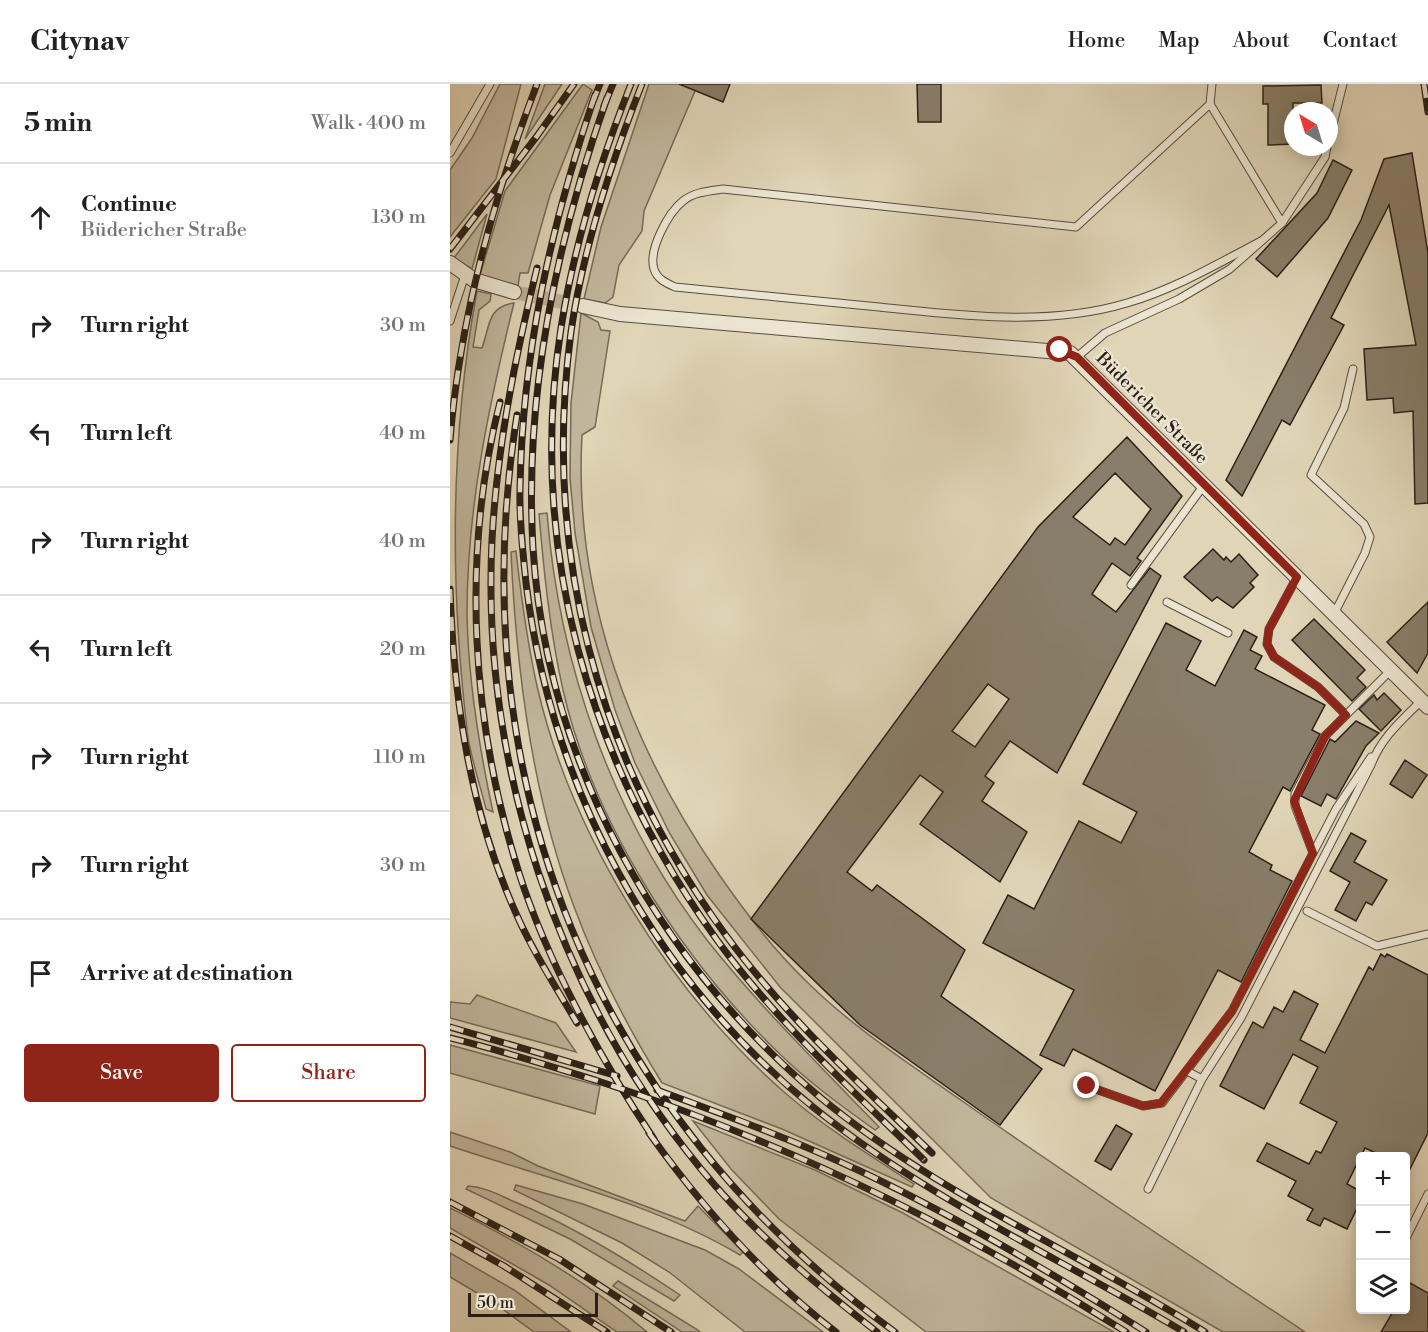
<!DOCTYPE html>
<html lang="en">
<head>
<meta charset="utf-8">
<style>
  :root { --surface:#fff; --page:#f6f6f6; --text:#202124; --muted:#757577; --line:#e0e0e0; --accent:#8f2418 }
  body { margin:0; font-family:"Libre Bodoni",serif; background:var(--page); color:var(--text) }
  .controls { position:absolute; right:18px; bottom:18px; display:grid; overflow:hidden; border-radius:6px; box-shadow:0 3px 15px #0003 }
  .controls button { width:54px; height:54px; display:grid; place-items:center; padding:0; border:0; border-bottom:2px solid var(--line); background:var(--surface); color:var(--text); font:30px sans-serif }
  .compass { position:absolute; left:834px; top:18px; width:54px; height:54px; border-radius:50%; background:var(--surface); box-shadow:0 3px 15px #0003; rotate:322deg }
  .scale { position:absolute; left:18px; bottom:15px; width:130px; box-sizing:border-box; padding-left:6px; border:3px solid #2b2017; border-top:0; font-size:16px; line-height:21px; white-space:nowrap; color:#2b2017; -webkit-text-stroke:4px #ebe4d0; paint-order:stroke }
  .stop { position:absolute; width:18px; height:18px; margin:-14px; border:4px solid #8f2418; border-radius:50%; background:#fff }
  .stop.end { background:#8f2418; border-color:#fff; box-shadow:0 2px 6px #0008 }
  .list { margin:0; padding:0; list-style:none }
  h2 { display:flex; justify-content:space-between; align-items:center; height:78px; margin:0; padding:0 24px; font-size:26px }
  h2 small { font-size:20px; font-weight:400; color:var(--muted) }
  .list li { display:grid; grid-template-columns:39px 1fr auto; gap:18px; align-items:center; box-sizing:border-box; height:108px; padding:0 24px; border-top:2px solid var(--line) }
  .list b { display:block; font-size:22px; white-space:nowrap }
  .list p { margin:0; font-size:20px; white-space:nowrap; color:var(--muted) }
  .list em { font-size:20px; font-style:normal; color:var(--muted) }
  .actions { display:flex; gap:12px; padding:18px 24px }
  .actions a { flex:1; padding:14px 0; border:2px solid var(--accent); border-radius:6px; text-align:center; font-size:21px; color:var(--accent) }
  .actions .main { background:var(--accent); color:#fff }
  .icon { flex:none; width:33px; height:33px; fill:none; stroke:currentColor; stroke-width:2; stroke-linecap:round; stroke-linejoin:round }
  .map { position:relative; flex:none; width:978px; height:1248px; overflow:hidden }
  header { display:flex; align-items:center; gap:36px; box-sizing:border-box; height:84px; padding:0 30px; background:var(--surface); border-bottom:2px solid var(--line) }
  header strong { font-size:28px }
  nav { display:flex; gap:33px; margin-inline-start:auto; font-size:21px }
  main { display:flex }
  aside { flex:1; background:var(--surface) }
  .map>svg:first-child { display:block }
  .green { fill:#c1b69c; stroke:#766b5a; stroke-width:1.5 }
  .building { fill:#897e6a; stroke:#2b2017; stroke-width:1.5; fill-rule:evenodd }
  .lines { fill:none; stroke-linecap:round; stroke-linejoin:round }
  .street-tunnel { stroke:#bcb197; stroke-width:14; stroke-dasharray:14 7; stroke-linecap:butt }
  .lane-casing { stroke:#584d3f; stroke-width:9 }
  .street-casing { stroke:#584d3f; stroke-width:16 }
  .lane { stroke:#ebe4d0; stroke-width:7 }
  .street { stroke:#ebe4d0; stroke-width:14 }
  .rail-casing { stroke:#2b2017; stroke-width:7 }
  .rail { stroke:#ebe4d0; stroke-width:4.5; stroke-dasharray:14; stroke-linecap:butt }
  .route { stroke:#8f2418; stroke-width:8 }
  .labels { text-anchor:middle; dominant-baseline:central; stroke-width:5; stroke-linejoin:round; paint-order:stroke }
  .street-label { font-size:18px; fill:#2b2017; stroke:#ebe4d0 }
</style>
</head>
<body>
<header>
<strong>Citynav</strong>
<nav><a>Home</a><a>Map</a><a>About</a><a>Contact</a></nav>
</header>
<main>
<aside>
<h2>5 min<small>Walk · 400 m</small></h2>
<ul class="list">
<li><svg class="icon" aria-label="ahead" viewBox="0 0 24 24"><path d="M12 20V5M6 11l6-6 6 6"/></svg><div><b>Continue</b><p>Büdericher Straße</p></div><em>130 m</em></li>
<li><svg class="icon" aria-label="right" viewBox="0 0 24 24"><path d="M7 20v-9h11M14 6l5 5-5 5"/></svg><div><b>Turn right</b></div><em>30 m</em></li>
<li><svg class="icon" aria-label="left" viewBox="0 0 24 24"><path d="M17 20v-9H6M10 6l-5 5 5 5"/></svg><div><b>Turn left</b></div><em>40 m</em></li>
<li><svg class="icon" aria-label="right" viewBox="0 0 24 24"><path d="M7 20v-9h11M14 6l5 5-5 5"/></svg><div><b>Turn right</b></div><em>40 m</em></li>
<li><svg class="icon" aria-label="left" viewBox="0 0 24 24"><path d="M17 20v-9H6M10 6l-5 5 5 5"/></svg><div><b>Turn left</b></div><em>20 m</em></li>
<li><svg class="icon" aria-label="right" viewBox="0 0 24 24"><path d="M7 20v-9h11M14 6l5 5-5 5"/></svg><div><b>Turn right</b></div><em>110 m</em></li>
<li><svg class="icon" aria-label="right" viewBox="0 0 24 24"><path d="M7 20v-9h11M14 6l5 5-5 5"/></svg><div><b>Turn right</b></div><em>30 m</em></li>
<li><svg class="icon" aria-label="arrive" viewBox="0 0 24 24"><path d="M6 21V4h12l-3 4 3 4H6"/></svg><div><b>Arrive at destination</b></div></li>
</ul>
<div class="actions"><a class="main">Save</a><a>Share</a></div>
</aside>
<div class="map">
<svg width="978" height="1248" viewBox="0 0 978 1248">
  <rect width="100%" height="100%" fill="#e0d5b7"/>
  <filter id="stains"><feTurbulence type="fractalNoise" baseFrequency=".00333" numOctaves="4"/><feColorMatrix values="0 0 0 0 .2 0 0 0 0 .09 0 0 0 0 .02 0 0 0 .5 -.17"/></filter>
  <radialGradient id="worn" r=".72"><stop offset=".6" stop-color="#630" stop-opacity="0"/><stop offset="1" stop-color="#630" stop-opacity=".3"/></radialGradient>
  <g class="green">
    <polygon points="50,0 71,0 46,95 0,153 0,86 22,54"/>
    <polygon points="95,0 112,0 75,55"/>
    <polygon points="133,0 142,6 100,111 78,189 70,189 68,202 30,191 55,107"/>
    <polygon points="199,0 248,0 194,127 192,147 169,181 163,213 155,219 134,215 151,143"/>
    <polygon points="37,130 22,185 4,174"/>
    <path d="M 27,207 L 41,210 L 40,217 L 29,226 L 23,263 L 32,264 C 40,242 37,223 64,219 C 39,320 17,424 17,529 C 18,596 29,663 43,728 L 36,725 C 30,701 22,677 18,654 C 0,507 0,353 27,207 Z"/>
    <path d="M 131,229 L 148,238 L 151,246 L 160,247 L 145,343 L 132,351 C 123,511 180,662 270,792 C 296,829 322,864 355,896 C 403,944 460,980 515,1019 C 626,1097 741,1172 855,1248 L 773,1248 L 541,1114 L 330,903 L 257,811 L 220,750 L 185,679 L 165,626 L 141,543 L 125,449 L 120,394 L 121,319 Z"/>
    <path d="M 97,429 C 109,582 163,734 257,856 C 309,922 370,982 429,1043 L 425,1046 C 393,1023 361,1000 333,973 C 233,878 144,741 113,606 C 100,548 94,489 89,430 Z"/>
    <path d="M 66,467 C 71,512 77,557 87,602 C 121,751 219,907 334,1008 C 374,1043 419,1071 464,1100 L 462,1103 L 332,1045 L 212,999 C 177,942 146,883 123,820 C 82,710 66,584 61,468 Z"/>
    <polygon points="27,911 106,939 126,968 0,934 0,918 20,920"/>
    <polygon points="0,961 150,1002 145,1030 0,989"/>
    <polygon points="243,1037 365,1086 453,1129 664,1248 476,1248 329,1135 281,1085"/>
    <path d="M 0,1048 L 60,1068 L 88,1082 L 235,1137 L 248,1122 L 293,1168 L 290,1171 C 200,1118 98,1095 0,1062 Z"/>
    <polygon points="66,1101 133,1120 255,1166 289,1185 373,1248 295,1248 219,1188 172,1159 64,1106"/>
    <path d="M 18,1102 C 35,1103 49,1111 65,1118 C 123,1142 178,1176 230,1211 L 224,1217 L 120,1155 L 16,1105 Z"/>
    <path d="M 0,1124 C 70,1158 137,1197 197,1248 L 167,1248 L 99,1201 L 0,1144 Z"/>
    <polygon points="0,1169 64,1206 121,1248 84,1248 47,1221 0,1193"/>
    <polygon points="168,1197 248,1246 250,1248 232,1248 163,1202"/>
  </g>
  <g class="building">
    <polygon points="229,0 280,0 273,18"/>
    <polygon points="467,0 491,0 491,38 468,38"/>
    <polygon points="871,1 872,19 843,19 843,60 818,61 818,20 813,20 813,2"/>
    <polygon points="962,69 978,169 978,419 965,420 963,327 944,329 943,314 917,316 914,265 966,261 939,121 881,234 894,241 840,341 832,336 792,412 776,396 911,136 934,75"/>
    <polygon points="883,76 902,86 878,134 827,193 806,175 867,109"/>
    <path d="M 677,353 L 732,412 L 687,474 L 691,477 L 680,492 L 662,479 L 642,510 L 666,528 L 700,484 L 711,492 L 607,689 L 560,657 L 535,692 L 544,699 L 532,717 L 577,748 L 550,798 L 470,740 L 493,708 L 470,691 L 397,788 L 422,807 L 427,801 L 515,866 L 491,912 L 592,985 L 550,1041 L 410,941 L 301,835 L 588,443 ZM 665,389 L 701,425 L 675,461 L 665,454 L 660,461 L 623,433 ZM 538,600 L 559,615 L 525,663 L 502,647 Z"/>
    <polygon points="763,465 774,476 776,473 781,478 789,470 808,491 800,499 804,503 783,524 767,513 762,517 734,493"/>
    <polygon points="978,518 978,569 967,589 937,558"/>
    <polygon points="864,535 915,586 907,594 916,603 902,617 842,556"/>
    <polygon points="716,539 751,557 736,586 765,602 794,546 807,553 800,566 812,572 805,585 875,621 862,646 870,650 840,707 833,703 799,768 822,781 820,786 842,797 791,898 768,886 705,1007 623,965 614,982 590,971 624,906 533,859 558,811 584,825 629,737 671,759 687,728 633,700"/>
    <polygon points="934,609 951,626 931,647 909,625 924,611 927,616"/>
    <polygon points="906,637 929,649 916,662 886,715 877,710 871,722 851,712 880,655 885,658"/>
    <polygon points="955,676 977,691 962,714 940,700"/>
    <polygon points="901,749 916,757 904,778 937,796 922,821 916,818 906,837 885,826 900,798 880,787"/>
    <polygon points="931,870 935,873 937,870 978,891 978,1049 956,1093 956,1072 932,1072 915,1064 897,1100 910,1107 910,1118 897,1145 874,1134 870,1142 857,1136 863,1125 838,1112 846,1097 807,1077 817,1059 859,1080 866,1067 871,1069 887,1038 850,1019 868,983 843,970 814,1025 770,1002 803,938 813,944 824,923 833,928 844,907 868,920 850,956 875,969 919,883 923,886"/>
    <polygon points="666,1041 682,1050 661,1086 645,1077"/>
    <polygon points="960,1199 978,1209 978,1248 931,1248 944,1226 956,1226 956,1206"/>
  </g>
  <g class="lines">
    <polyline class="street-tunnel" points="64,208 133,222"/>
    <g class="lane-casing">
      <g id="lane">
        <path d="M 762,0 L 760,20 L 626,143 L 273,105 C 259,107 244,108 233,117 C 218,129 198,166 204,185 C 207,195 216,199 225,203 C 293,210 361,216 429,223 C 510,231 597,243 677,219 C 725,205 769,179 813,156"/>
        <polyline points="760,20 832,139"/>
        <polyline points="879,56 893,0"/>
        <polyline points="0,69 40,0"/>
        <polyline points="0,237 15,191"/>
        <polyline points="627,273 655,249 729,215 780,185 832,139 875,73 877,63"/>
        <polyline points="847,493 819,545 817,560 824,573 868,603 896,631"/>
        <polyline points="681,501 754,401"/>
        <polyline points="717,518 778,549"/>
        <polyline points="884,530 915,469 920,453 914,440 861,391 894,324 903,285"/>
        <polyline points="863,769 886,725 921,673"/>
        <polyline points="857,827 927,862 978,850"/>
        <polyline points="737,987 752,995"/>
        <polyline points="637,1002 693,1022 712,1019 782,927 863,769 845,722 845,710 875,652 941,586"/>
        <path d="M 698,1105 L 752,995 L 791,934 L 921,681 C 931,654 951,637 971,617"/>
        <polyline points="956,1154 978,1110"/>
      </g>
    </g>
    <g class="street-casing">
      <g id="street">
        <polyline points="0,179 24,196 64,208"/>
        <polyline points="133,222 170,230 620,269 978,623"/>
      </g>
    </g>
    <use href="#lane" class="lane"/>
    <use href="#street" class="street"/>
    <g class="rail-casing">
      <g id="rail">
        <path d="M 181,0 C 150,78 124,161 111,244 C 77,463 138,677 267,856 C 325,936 403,1007 474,1076"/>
        <path d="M 192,0 C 161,79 133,164 121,248 C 92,465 146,674 275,850 C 334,931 410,1000 482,1069"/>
        <polyline points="974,0 978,28"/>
        <path d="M 145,11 C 101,141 72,269 70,406 C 69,437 73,468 76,499 C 101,703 202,893 363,1023 C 476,1114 610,1174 734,1248"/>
        <path d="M 157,14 C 106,158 74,311 83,464 C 96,678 208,878 371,1014 C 487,1110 628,1168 755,1248"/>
        <polyline points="142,20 150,0"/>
        <polyline points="154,22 163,0"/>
        <polyline points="0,165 87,52 124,0"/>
        <path d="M 87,184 C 65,274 47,363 42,456 C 31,681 108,911 251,1085 C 302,1147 364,1199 427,1248"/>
        <path d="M 50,318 C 11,472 21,638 69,789 C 97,877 152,978 204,1055"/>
        <path d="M 67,331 C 9,697 145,1030 445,1248"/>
        <path d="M 0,356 C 10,233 43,116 87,0"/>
        <path d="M 0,505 C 4,619 20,730 69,836 C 85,871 107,905 127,939"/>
        <polyline points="0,943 167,992"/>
        <path d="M 0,954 C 50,966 99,982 148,997 C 335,1058 510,1143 676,1248"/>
        <path d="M 207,1006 C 275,1031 344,1056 410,1087 C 509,1134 604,1190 696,1248"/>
        <path d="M 199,1049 C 251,1122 315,1194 386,1248"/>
        <polyline points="0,1118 109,1175 221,1248"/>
        <polyline points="0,1152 54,1182 157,1248"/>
      </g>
    </g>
    <use href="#rail" class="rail"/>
  </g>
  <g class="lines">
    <polyline class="route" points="610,266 627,273 847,493 819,545 817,560 824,573 868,603 896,631 875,652 844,717 863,769 782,927 711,1019 693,1022 637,1002"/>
  </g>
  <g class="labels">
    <g class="street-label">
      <text transform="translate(702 324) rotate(45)">Büdericher Straße</text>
    </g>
  </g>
  <rect width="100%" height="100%" filter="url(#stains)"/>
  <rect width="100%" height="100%" fill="url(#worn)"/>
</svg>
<div class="controls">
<button>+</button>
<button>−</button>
<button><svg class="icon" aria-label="layers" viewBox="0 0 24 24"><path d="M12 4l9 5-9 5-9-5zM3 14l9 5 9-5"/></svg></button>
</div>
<svg class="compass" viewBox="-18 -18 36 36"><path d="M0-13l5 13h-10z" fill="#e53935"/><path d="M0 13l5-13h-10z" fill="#757577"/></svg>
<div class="scale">50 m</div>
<div class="stop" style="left:610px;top:266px"></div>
<div class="stop end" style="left:637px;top:1002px"></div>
</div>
</main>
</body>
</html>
